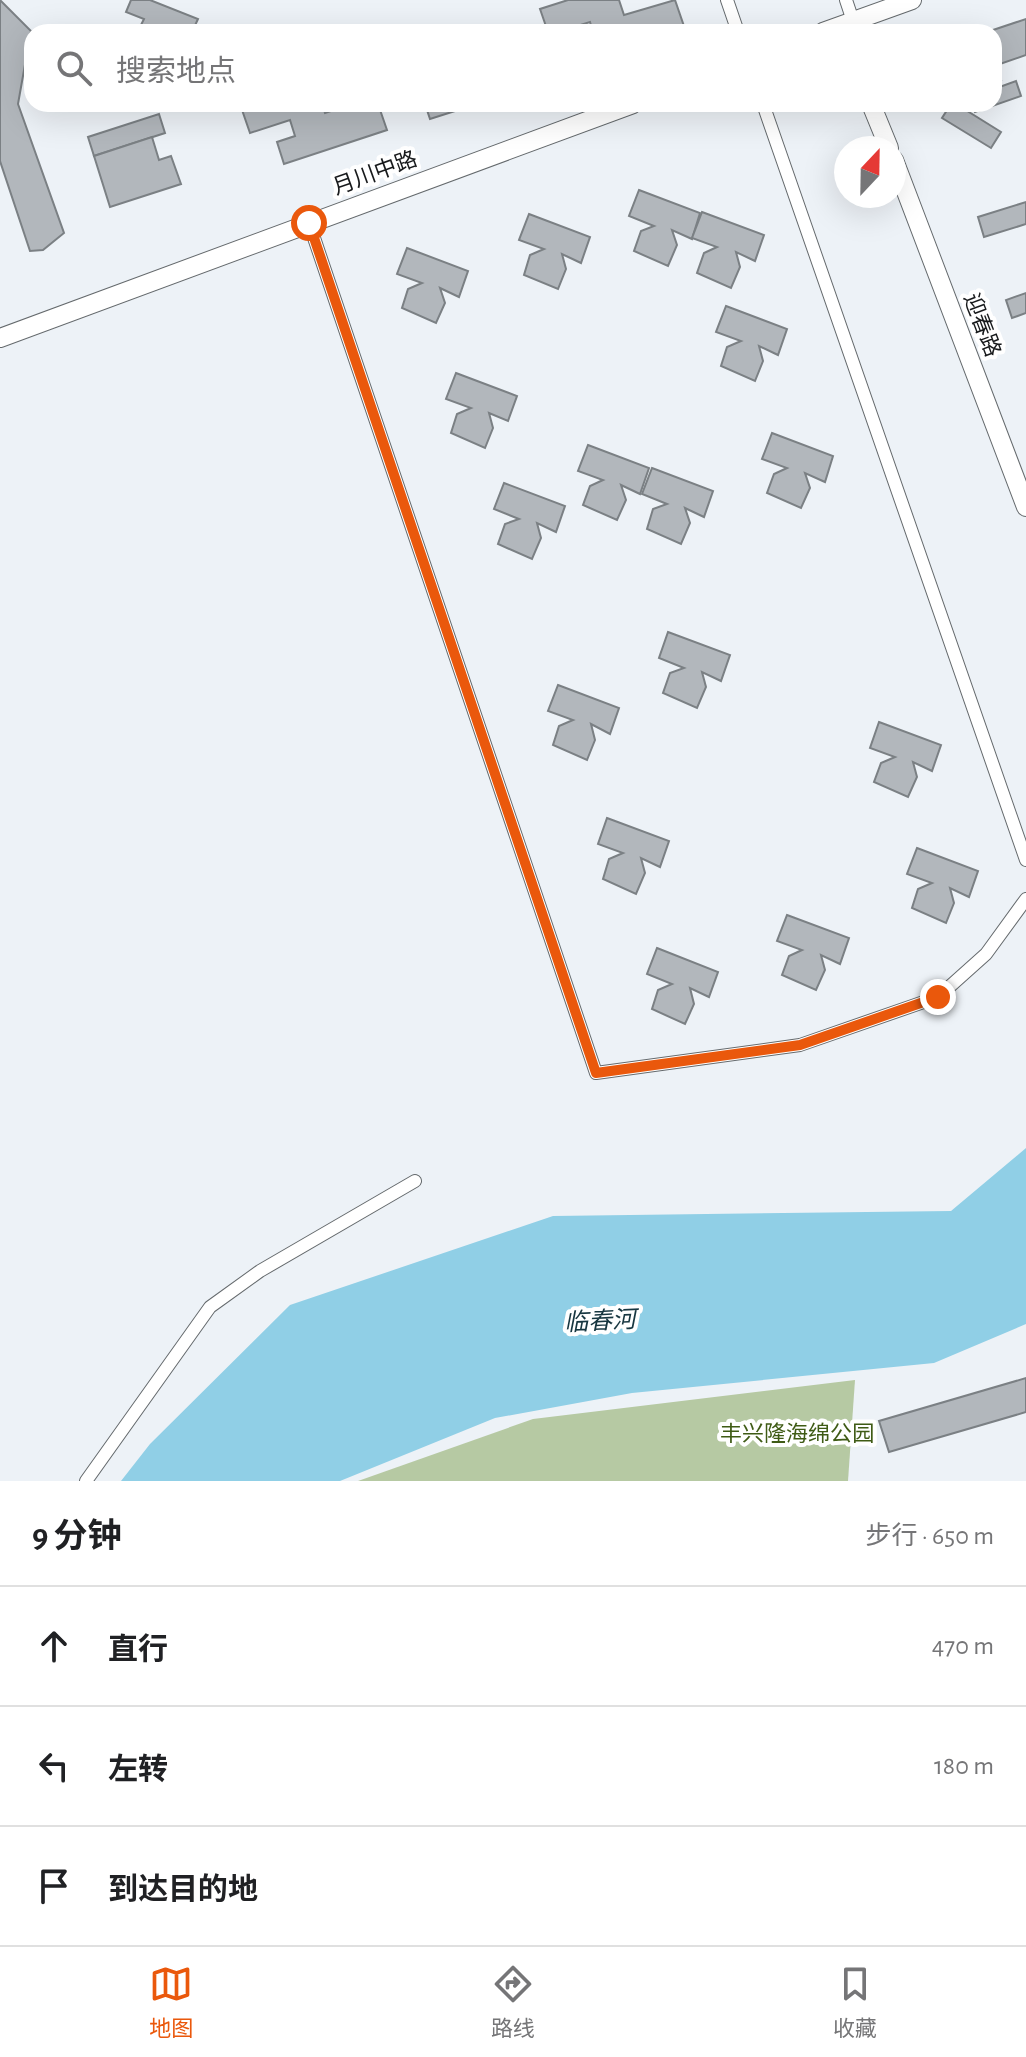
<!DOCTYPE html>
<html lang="zh">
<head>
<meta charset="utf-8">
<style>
  :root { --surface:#fff; --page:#f6f6f6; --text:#202124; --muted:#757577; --line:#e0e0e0; --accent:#ea580c }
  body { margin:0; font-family:"Alegreya Sans","Noto Sans SC",sans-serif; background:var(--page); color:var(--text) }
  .compass { position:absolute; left:834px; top:136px; width:72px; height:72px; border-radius:50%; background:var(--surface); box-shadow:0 8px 32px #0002; rotate:22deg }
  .stop { position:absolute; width:24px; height:24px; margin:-18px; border:6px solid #ea580c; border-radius:50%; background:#fff }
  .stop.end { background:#ea580c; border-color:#fff; box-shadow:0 2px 8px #0008 }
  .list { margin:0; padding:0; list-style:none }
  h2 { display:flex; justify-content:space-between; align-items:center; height:104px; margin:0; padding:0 32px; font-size:34px }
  h2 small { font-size:26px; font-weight:400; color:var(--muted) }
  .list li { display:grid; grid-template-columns:52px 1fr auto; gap:24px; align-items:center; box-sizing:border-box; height:120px; padding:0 32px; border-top:2px solid var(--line) }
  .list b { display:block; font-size:30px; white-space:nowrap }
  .list em { font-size:26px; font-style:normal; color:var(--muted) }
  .icon { flex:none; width:44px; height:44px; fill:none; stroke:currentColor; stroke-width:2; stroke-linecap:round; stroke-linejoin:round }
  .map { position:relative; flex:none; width:1026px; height:1481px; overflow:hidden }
  .search { position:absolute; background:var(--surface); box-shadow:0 8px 32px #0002; left:24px; right:24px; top:24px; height:88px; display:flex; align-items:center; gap:20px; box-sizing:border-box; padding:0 28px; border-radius:24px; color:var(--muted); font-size:30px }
  .sheet { height:464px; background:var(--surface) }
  nav { display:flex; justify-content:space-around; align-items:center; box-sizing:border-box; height:112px; border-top:2px solid var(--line); background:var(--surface); font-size:22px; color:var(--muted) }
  nav a { display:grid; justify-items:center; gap:4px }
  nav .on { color:var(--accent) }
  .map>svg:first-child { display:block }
  .green { fill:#b6c9a3 }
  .water { fill:#90cfe6 }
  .building { fill:#b2b7bc; stroke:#7b8084; stroke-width:2 }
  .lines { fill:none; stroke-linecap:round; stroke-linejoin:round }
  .street-casing { stroke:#656a6d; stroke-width:14 }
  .secondary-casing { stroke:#656a6d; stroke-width:20 }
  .street { stroke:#fff; stroke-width:12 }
  .secondary { stroke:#fff; stroke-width:18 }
  .route { stroke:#ea580c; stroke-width:10 }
  .labels { text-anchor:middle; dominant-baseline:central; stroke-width:8; stroke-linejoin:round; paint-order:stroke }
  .street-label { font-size:22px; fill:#17191b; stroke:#fff }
  .park-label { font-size:22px; fill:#3f5b15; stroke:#fff }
  .water-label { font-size:24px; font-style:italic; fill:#173640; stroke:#fff }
</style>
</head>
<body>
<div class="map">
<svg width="1026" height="1481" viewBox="0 0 1026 1481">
  <rect width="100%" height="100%" fill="#edf2f7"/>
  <polygon class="green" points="855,1380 848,1481 358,1481 533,1419"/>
  <polygon class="water" points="1026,1148 1026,1324 934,1363 632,1393 495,1418 340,1481 121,1481 150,1444 290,1305 553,1216 951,1211"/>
  <g class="building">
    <polygon points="0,0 31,31 18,104 64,233 43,250 30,251 0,161"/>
    <polygon points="131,0 150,0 198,19 192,32 182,32 169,27 167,32 128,32 131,26 139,29 144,19 126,12"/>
    <polygon points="568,0 619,0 624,15 675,0 686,32 593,32 590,22 558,32 548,32 540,9"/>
    <polygon points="1026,19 1026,55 994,66 994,32 987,32"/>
    <polygon points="997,69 1001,80 994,82 994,70"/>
    <polygon points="1016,81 1021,96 975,112 972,104 994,104 994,89"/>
    <polygon points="251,104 322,104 325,113 352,104 378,104 387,130 284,164 277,142 295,136 290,120 250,133 241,107"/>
    <polygon points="425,104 477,104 430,119"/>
    <polygon points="951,104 956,104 1001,132 991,148 942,118"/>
    <polygon points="159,114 165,133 94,156 88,137"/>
    <polygon points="152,137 159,160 171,156 181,184 110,207 94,156"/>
    <polygon points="639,190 700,213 692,239 672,230 677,245 668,266 634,251 641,231 654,226 629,216"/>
    <polygon points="1026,202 1026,224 984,237 978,217"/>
    <polygon points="702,212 764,235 755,261 736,252 740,267 731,288 697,273 704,253 717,247 692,238"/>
    <polygon points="529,214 590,237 581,263 562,254 566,269 558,289 524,275 530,255 544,249 519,240"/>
    <polygon points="407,248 468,271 459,297 440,288 445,303 436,323 402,308 408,289 422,283 397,274"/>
    <polygon points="1026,293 1026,313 1012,318 1006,300"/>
    <polygon points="726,306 787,329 778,355 759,346 763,361 755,381 721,366 727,347 741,341 716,332"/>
    <polygon points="456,373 517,396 508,421 489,413 493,428 485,448 451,433 457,414 471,408 446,399"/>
    <polygon points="772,433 833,456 825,482 805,473 810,488 801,508 767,493 774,474 787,468 762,459"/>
    <polygon points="588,445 649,468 640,494 621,485 626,500 617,520 583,505 590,486 603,480 578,471"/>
    <polygon points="652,468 713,491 704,517 685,508 690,523 681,544 647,529 653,509 667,504 642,494"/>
    <polygon points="504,483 565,506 556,532 537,523 541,538 532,559 498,544 505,524 519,519 494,509"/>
    <polygon points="668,632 730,655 721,681 702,672 706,687 697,708 663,693 670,673 684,668 659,658"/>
    <polygon points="558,685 619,708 610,734 591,724 595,740 587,760 553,745 559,726 573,720 548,711"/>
    <polygon points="879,722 941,745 932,771 913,762 917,777 908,797 874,782 881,763 895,757 870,748"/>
    <polygon points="607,818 669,841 660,867 641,858 645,873 636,894 603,879 609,859 623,853 598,844"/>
    <polygon points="917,848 978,871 969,897 950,888 954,903 946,923 912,908 918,889 932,883 907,874"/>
    <polygon points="787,915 849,938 840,964 821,955 825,970 816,990 782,975 789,956 802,950 777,941"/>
    <polygon points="657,948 718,972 709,997 690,988 694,1004 685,1024 652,1009 658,990 672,984 647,974"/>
    <polygon points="1026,1378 1026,1412 889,1452 879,1421"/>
  </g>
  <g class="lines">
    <g class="street-casing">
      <g id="street">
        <polyline points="727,0 738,32"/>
        <polyline points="846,0 853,21"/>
        <polyline points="763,104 1026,860"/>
        <polyline points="309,223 596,1073 800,1045 938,997 986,954 1026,899"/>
        <polyline points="86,1481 210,1307 260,1271 415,1181"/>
      </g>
    </g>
    <g class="secondary-casing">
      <g id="secondary">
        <polyline points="823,32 912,0"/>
        <polyline points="871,104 889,148"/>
        <polyline points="894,160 1026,507"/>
        <polyline points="0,338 633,104"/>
      </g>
    </g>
    <use href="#street" class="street"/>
    <use href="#secondary" class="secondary"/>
  </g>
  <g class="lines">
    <polyline class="route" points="309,223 596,1073 800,1045 938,997"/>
  </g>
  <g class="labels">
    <g class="street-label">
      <text transform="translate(375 173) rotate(-20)">月川中路</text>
      <text transform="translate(982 325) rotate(69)">迎春路</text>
    </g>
    <g class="park-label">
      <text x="797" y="1434">丰兴隆海绵公园</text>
    </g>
    <g class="water-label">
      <text transform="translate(600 1322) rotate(-3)">临春河</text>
    </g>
  </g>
</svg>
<svg class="compass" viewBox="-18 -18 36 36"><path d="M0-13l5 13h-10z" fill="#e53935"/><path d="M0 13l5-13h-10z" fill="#757577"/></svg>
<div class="stop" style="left:309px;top:223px"></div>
<div class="stop end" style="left:938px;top:997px"></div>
<div class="search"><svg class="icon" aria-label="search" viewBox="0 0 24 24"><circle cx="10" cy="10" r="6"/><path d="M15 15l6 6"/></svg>搜索地点</div>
</div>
<section class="sheet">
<h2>9 分钟<small>步行 · 650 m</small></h2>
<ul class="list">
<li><svg class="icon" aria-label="ahead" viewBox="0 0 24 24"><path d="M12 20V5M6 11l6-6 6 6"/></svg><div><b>直行</b></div><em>470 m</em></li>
<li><svg class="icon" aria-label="left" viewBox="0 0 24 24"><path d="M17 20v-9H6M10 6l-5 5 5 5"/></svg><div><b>左转</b></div><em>180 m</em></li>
<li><svg class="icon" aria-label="arrive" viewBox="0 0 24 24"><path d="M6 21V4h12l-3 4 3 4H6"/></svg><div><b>到达目的地</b></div></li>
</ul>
</section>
<nav>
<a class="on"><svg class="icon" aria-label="map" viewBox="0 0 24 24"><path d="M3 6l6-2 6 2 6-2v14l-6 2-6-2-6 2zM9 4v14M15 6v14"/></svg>地图</a>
<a><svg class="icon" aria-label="directions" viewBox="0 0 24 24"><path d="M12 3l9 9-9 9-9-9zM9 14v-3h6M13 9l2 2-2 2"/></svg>路线</a>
<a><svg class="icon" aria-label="saved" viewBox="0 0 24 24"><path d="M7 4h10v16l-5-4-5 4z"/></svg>收藏</a>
</nav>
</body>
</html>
